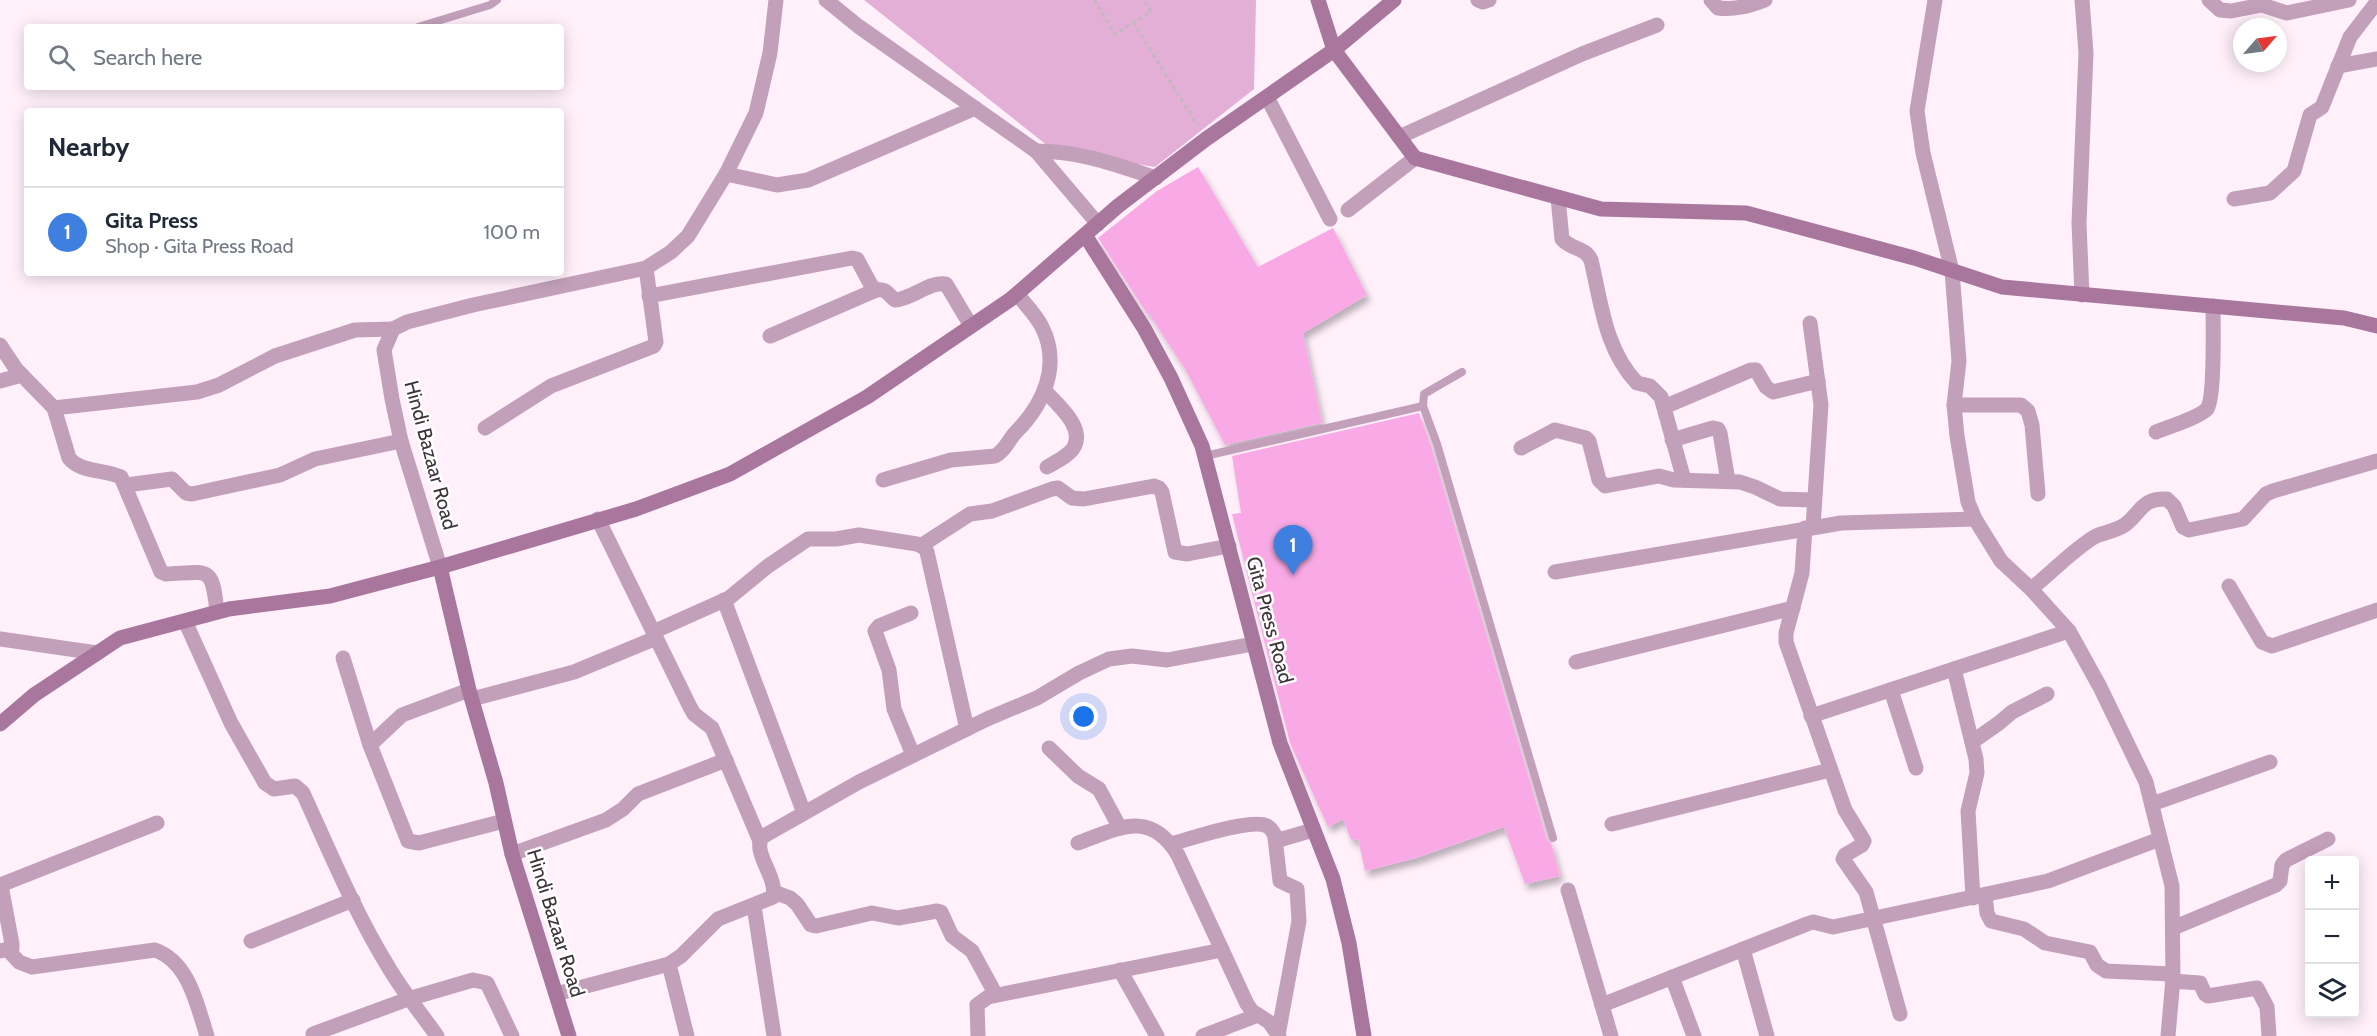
<!DOCTYPE html>
<html lang="en">
<head>
<meta charset="utf-8">
<style>
  :root { --surface:#fff; --page:#f6f6f7; --text:#1f2937; --muted:#747a83; --line:#e0e1e3; --accent:#111827 }
  body { margin:0; font-family:Cabin,sans-serif; background:var(--page); color:var(--text) }
  .controls { position:absolute; right:18px; bottom:18px; display:grid; overflow:hidden; border-radius:6px; box-shadow:0 3px 15px #0003 }
  .controls button { width:54px; height:54px; display:grid; place-items:center; padding:0; border:0; border-bottom:2px solid var(--line); background:var(--surface); color:var(--text); font:30px sans-serif }
  .compass { position:absolute; left:2233px; top:18px; width:54px; height:54px; border-radius:50%; background:var(--surface); box-shadow:0 3px 15px #0003; rotate:62deg }
  .you { position:absolute; left:1084px; top:717px; width:21px; height:21px; margin:-15px; border:4px solid #fff; border-radius:50%; background:#1a73e8; box-shadow:0 0 0 9px #1a73e833 }
  .badge { display:grid; place-items:center; width:39px; height:39px; border-radius:50%; background:var(--accent); color:#fff; font-size:20px; font-weight:700 }
  .pin { position:absolute; translate:-50% -50px; filter:drop-shadow(0 2px 3px #0008) }
  .pin::after { content:''; position:absolute; top:32px; width:21px; height:18px; background:inherit; clip-path:polygon(0 0,100% 0,50% 100%) }
  .list { margin:0; padding:0; list-style:none }
  h2 { display:flex; justify-content:space-between; align-items:center; height:78px; margin:0; padding:0 24px; font-size:26px }
  h2 small { font-size:20px; font-weight:400; color:var(--muted) }
  .list li { display:grid; grid-template-columns:39px 1fr auto; gap:18px; align-items:center; box-sizing:border-box; height:90px; padding:0 24px; border-top:2px solid var(--line) }
  .list b { display:block; font-size:22px; white-space:nowrap }
  .list p { margin:0; font-size:20px; white-space:nowrap; color:var(--muted) }
  .list em { font-size:20px; font-style:normal; color:var(--muted) }
  .icon { flex:none; width:33px; height:33px; fill:none; stroke:currentColor; stroke-width:2; stroke-linecap:round; stroke-linejoin:round }
  .map { position:relative; flex:none; width:2377px; height:1036px; overflow:hidden }
  .search { position:absolute; background:var(--surface); box-shadow:0 3px 15px #0003; left:24px; top:24px; width:540px; height:66px; display:flex; align-items:center; gap:15px; box-sizing:border-box; padding:0 21px; border-radius:6px; color:var(--muted); font-size:22px }
  .panel { position:absolute; background:var(--surface); box-shadow:0 3px 15px #0003; left:24px; top:108px; width:540px; height:168px; border-radius:6px }
  .map>svg:first-child { display:block }
  .green { fill:#e4afd7 }
  .building { fill:#f9aae6; filter:url(#shadow) }
  .lines { fill:none; stroke-linecap:round; stroke-linejoin:round }
  .path { stroke:#c4b7c0; stroke-width:3; stroke-dasharray:4.5 3; stroke-linecap:butt }
  .lane { stroke:#c3a0ba; stroke-width:8 }
  .street { stroke:#c3a0ba; stroke-width:15 }
  .secondary { stroke:#a9779d; stroke-width:15 }
  .labels { text-anchor:middle; dominant-baseline:central; stroke-width:5; stroke-linejoin:round; paint-order:stroke }
  .street-label { font-size:20px; fill:#3d343a; stroke:#fff }
</style>
</head>
<body>
<div class="map">
<svg width="2377" height="1036" viewBox="0 0 2377 1036">
  <defs>
    <filter id="shadow"><feDropShadow dx="3.5" dy="6" stdDeviation="3" flood-color="#0004"/></filter>
  </defs>
  <rect width="100%" height="100%" fill="#fff0fa"/>
  <polygon class="green" points="864,0 1256,0 1254,89 1155,167 1053,150"/>
  <g class="building">
    <polygon points="1198,167 1258,267 1333,228 1367,295 1303,333 1322,423 1225,445 1185,369 1149,314 1148,315 1098,238 1157,191"/>
    <polygon points="1419,413 1431,446 1547,840 1551,843 1560,876 1525,884 1504,827 1416,858 1365,871 1358,839 1351,840 1343,819 1328,827 1290,743 1232,514 1241,513 1232,456"/>
  </g>
  <g class="lines">
    <g class="path">
      <polyline points="1094,0 1115,34 1151,12 1144,0"/>
      <polyline points="1133,22 1197,125"/>
    </g>
    <g class="lane">
      <polyline points="418,27 490,5 497,0"/>
      <polyline points="1462,372 1424,394 1423,406 1437,444 1553,838"/>
      <polyline points="1205,456 1423,406"/>
    </g>
    <g class="street">
      <polyline points="826,0 858,26 1036,151 1098,224"/>
      <polyline points="1478,0 1483,2 1489,0"/>
      <path d="M 1711,0 L 1718,8 C 1735,10 1749,6 1765,0"/>
      <polyline points="1935,0 1917,111 1923,153 1952,271 1959,361 1954,405 1957,436 1968,502 1975,519 2001,561 2031,589 2069,631 2100,687 2146,782 2172,886 2173,979 2168,1036"/>
      <polyline points="2082,0 2086,53 2079,223 2082,295"/>
      <polyline points="2209,0 2220,10 2231,11 2262,5 2287,13 2349,0"/>
      <polyline points="2338,66 2377,59"/>
      <polyline points="1267,97 1330,219"/>
      <polyline points="1399,137 1582,54 1657,25"/>
      <path d="M 1036,151 C 1080,151 1114,164 1156,178"/>
      <polyline points="726,174 777,185 808,180 975,108"/>
      <path d="M 1558,198 L 1562,239 C 1570,249 1585,247 1591,260 C 1601,302 1605,350 1637,383 L 1650,386 L 1661,397 L 1684,480"/>
      <polyline points="2234,199 2270,193 2294,171 2310,115 2322,107 2350,37 2377,2"/>
      <polyline points="1348,210 1415,158"/>
      <path d="M 649,296 L 852,258 L 857,259 L 871,285 L 876,290 C 887,288 888,295 895,300 C 912,299 930,281 946,284 L 971,326"/>
      <polyline points="1810,323 1821,405 1813,527"/>
      <polyline points="770,336 876,290"/>
      <path d="M 0,345 L 16,369 L 54,408 L 69,458 C 81,473 105,469 121,477 L 161,572 L 166,574 C 210,572 212,565 217,612"/>
      <polyline points="0,381 22,375"/>
      <path d="M 1045,391 C 1057,404 1085,427 1074,447 C 1069,456 1055,462 1047,467"/>
      <polyline points="1954,405 2021,405 2028,411 2032,425 2038,494"/>
      <polyline points="1664,407 1751,370 1756,370 1766,387 1773,392 1818,381"/>
      <polyline points="54,408 197,392 219,385 275,356 355,330 393,329"/>
      <polyline points="485,428 551,386 654,346 656,342 646,268"/>
      <path d="M 2156,432 C 2168,427 2198,418 2207,409 C 2215,398 2213,323 2213,306"/>
      <polyline points="1672,440 1713,428 1718,429 1720,433 1728,481"/>
      <polyline points="1521,448 1555,430 1586,438 1589,441 1599,480 1605,486 1659,476 1674,480 1740,482 1755,487 1780,499 1814,500"/>
      <path d="M 883,480 L 951,460 L 995,456 C 1006,450 1008,440 1016,432 C 1044,404 1061,365 1042,327 C 1036,315 1025,304 1017,294"/>
      <polyline points="126,485 172,479 186,493 192,494 280,475 315,459 401,441"/>
      <polyline points="598,519 690,707 694,714 712,728 760,841"/>
      <polyline points="1805,528 1802,573 1786,633 1786,642 1845,810 1864,841 1862,845 1845,855 1843,859 1866,892 1900,1014"/>
      <polyline points="922,545 970,514 992,511 1052,489 1058,488 1072,498 1084,499 1154,486 1159,488 1162,492 1175,552 1187,554 1229,546"/>
      <polyline points="440,567 401,441 392,399 384,350 393,329 407,322 473,305 646,268 671,252 688,236 726,174 756,113 770,53 776,0"/>
      <polyline points="1555,572 1841,523 1975,519"/>
      <polyline points="2229,586 2262,642 2272,646 2377,610"/>
      <path d="M 2031,589 C 2050,574 2076,547 2096,536 C 2105,532 2117,531 2126,524 C 2142,511 2142,498 2167,499 L 2174,506 L 2183,527 L 2189,530 L 2243,519 L 2266,494 L 2273,491 L 2377,461"/>
      <polyline points="724,600 804,813"/>
      <polyline points="911,613 879,626 875,631 889,670 894,709 913,755"/>
      <path d="M 185,621 L 231,723 L 265,783 L 274,789 L 295,786 L 303,793 C 330,852 355,913 389,968 C 403,992 421,1013 437,1036"/>
      <polyline points="653,632 729,598 768,566 808,539 836,539 859,535 917,544 925,548 927,552 967,729"/>
      <polyline points="0,639 97,653"/>
      <polyline points="343,658 370,745"/>
      <polyline points="1576,662 1793,608"/>
      <polyline points="1954,669 1976,759 1977,773 1968,811 1973,898"/>
      <polyline points="469,690 402,715 370,745 408,841 419,843 504,821"/>
      <polyline points="1891,690 1916,768"/>
      <polyline points="472,699 574,672 656,638"/>
      <polyline points="1811,716 2069,631"/>
      <polyline points="1972,742 1999,723 2012,712 2047,694"/>
      <polyline points="1049,748 1078,776 1099,789 1120,828"/>
      <polyline points="2152,804 2270,762"/>
      <polyline points="1612,824 1830,770"/>
      <polyline points="1275,838 1280,881 1297,889 1299,921 1278,1035"/>
      <path d="M 1078,843 C 1119,828 1150,809 1178,855 L 1247,1004 L 1252,1011 L 1269,1022 L 1279,1036"/>
      <path d="M 1171,844 C 1190,839 1251,818 1267,826 C 1273,829 1274,836 1279,840 L 1313,830"/>
      <polyline points="512,854 606,820 623,809 638,794 726,760"/>
      <polyline points="1568,890 1611,1036"/>
      <polyline points="774,892 790,898 797,904 811,925 816,926 872,913 898,918 937,911 941,912 952,936 972,951 996,995"/>
      <polyline points="1985,895 1987,913 1991,921 2024,929 2045,943 2090,952 2097,965 2106,971 2172,974"/>
      <polyline points="754,906 774,1036"/>
      <polyline points="2173,928 2276,885 2280,881 2282,865 2286,860 2328,839"/>
      <polyline points="251,941 353,900"/>
      <polyline points="1743,949 1767,1036"/>
      <path d="M 8,950 L 19,962 L 32,967 L 155,950 C 189,962 197,1005 207,1036"/>
      <polyline points="0,951 12,948 12,944 2,891 3,884 157,823"/>
      <polyline points="669,964 687,1036"/>
      <polyline points="1120,970 1157,1036"/>
      <polyline points="1672,977 1694,1036"/>
      <polyline points="2172,981 2200,983 2205,994 2208,996 2257,988 2267,1007 2269,1036"/>
      <path d="M 556,994 L 669,964 L 681,956 L 718,919 L 773,897 C 778,877 752,853 762,837 L 859,782 L 987,719 L 1037,698 L 1079,673 L 1109,659 L 1132,656 L 1167,660 L 1253,644"/>
      <polyline points="1602,1005 1807,924 1813,922 1833,927 2048,881 2160,839"/>
      <polyline points="313,1034 408,999 473,980 487,983 512,1036"/>
      <polyline points="978,1036 977,1005 988,997 1222,950"/>
      <polyline points="1203,1036 1258,1015"/>
    </g>
    <g class="secondary">
      <polyline points="1318,0 1334,50 1415,158 1601,209 1746,213 1914,258 2002,287 2344,318 2377,326"/>
      <polyline points="1085,235 1144,328 1171,378 1202,446 1280,743 1333,879 1349,943 1364,1036"/>
      <polyline points="440,567 469,690 496,783 512,854 569,1036"/>
      <polyline points="0,724 34,695 120,638 229,609 330,596 440,567 636,509 730,474 867,397 1011,299 1118,206 1206,139 1334,50 1394,0"/>
    </g>
  </g>
  <g class="labels">
    <g class="street-label">
      <text transform="translate(431 455) rotate(75)">Hindi Bazaar Road</text>
      <text transform="translate(1270 620) rotate(75)">Gita Press Road</text>
      <text transform="translate(556 923) rotate(73)">Hindi Bazaar Road</text>
    </g>
  </g>
</svg>
<div class="controls">
<button>+</button>
<button>−</button>
<button><svg class="icon" aria-label="layers" viewBox="0 0 24 24"><path d="M12 4l9 5-9 5-9-5zM3 14l9 5 9-5"/></svg></button>
</div>
<svg class="compass" viewBox="-18 -18 36 36"><path d="M0-13l5 13h-10z" fill="#e53935"/><path d="M0 13l5-13h-10z" fill="#747a83"/></svg>
<div class="you"></div>
<div class="pin badge" style="left:1293px;top:575px;background:#3f7fe0">1</div>
<div class="search"><svg class="icon" aria-label="search" viewBox="0 0 24 24"><circle cx="10" cy="10" r="6"/><path d="M15 15l6 6"/></svg>Search here</div>
<section class="panel">
<h2>Nearby<small></small></h2>
<ul class="list">
<li><span class="badge" style="background:#3f7fe0">1</span><div><b>Gita Press</b><p>Shop · Gita Press Road</p></div><em>100 m</em></li>
</ul>
</section>
</div>
</body>
</html>
